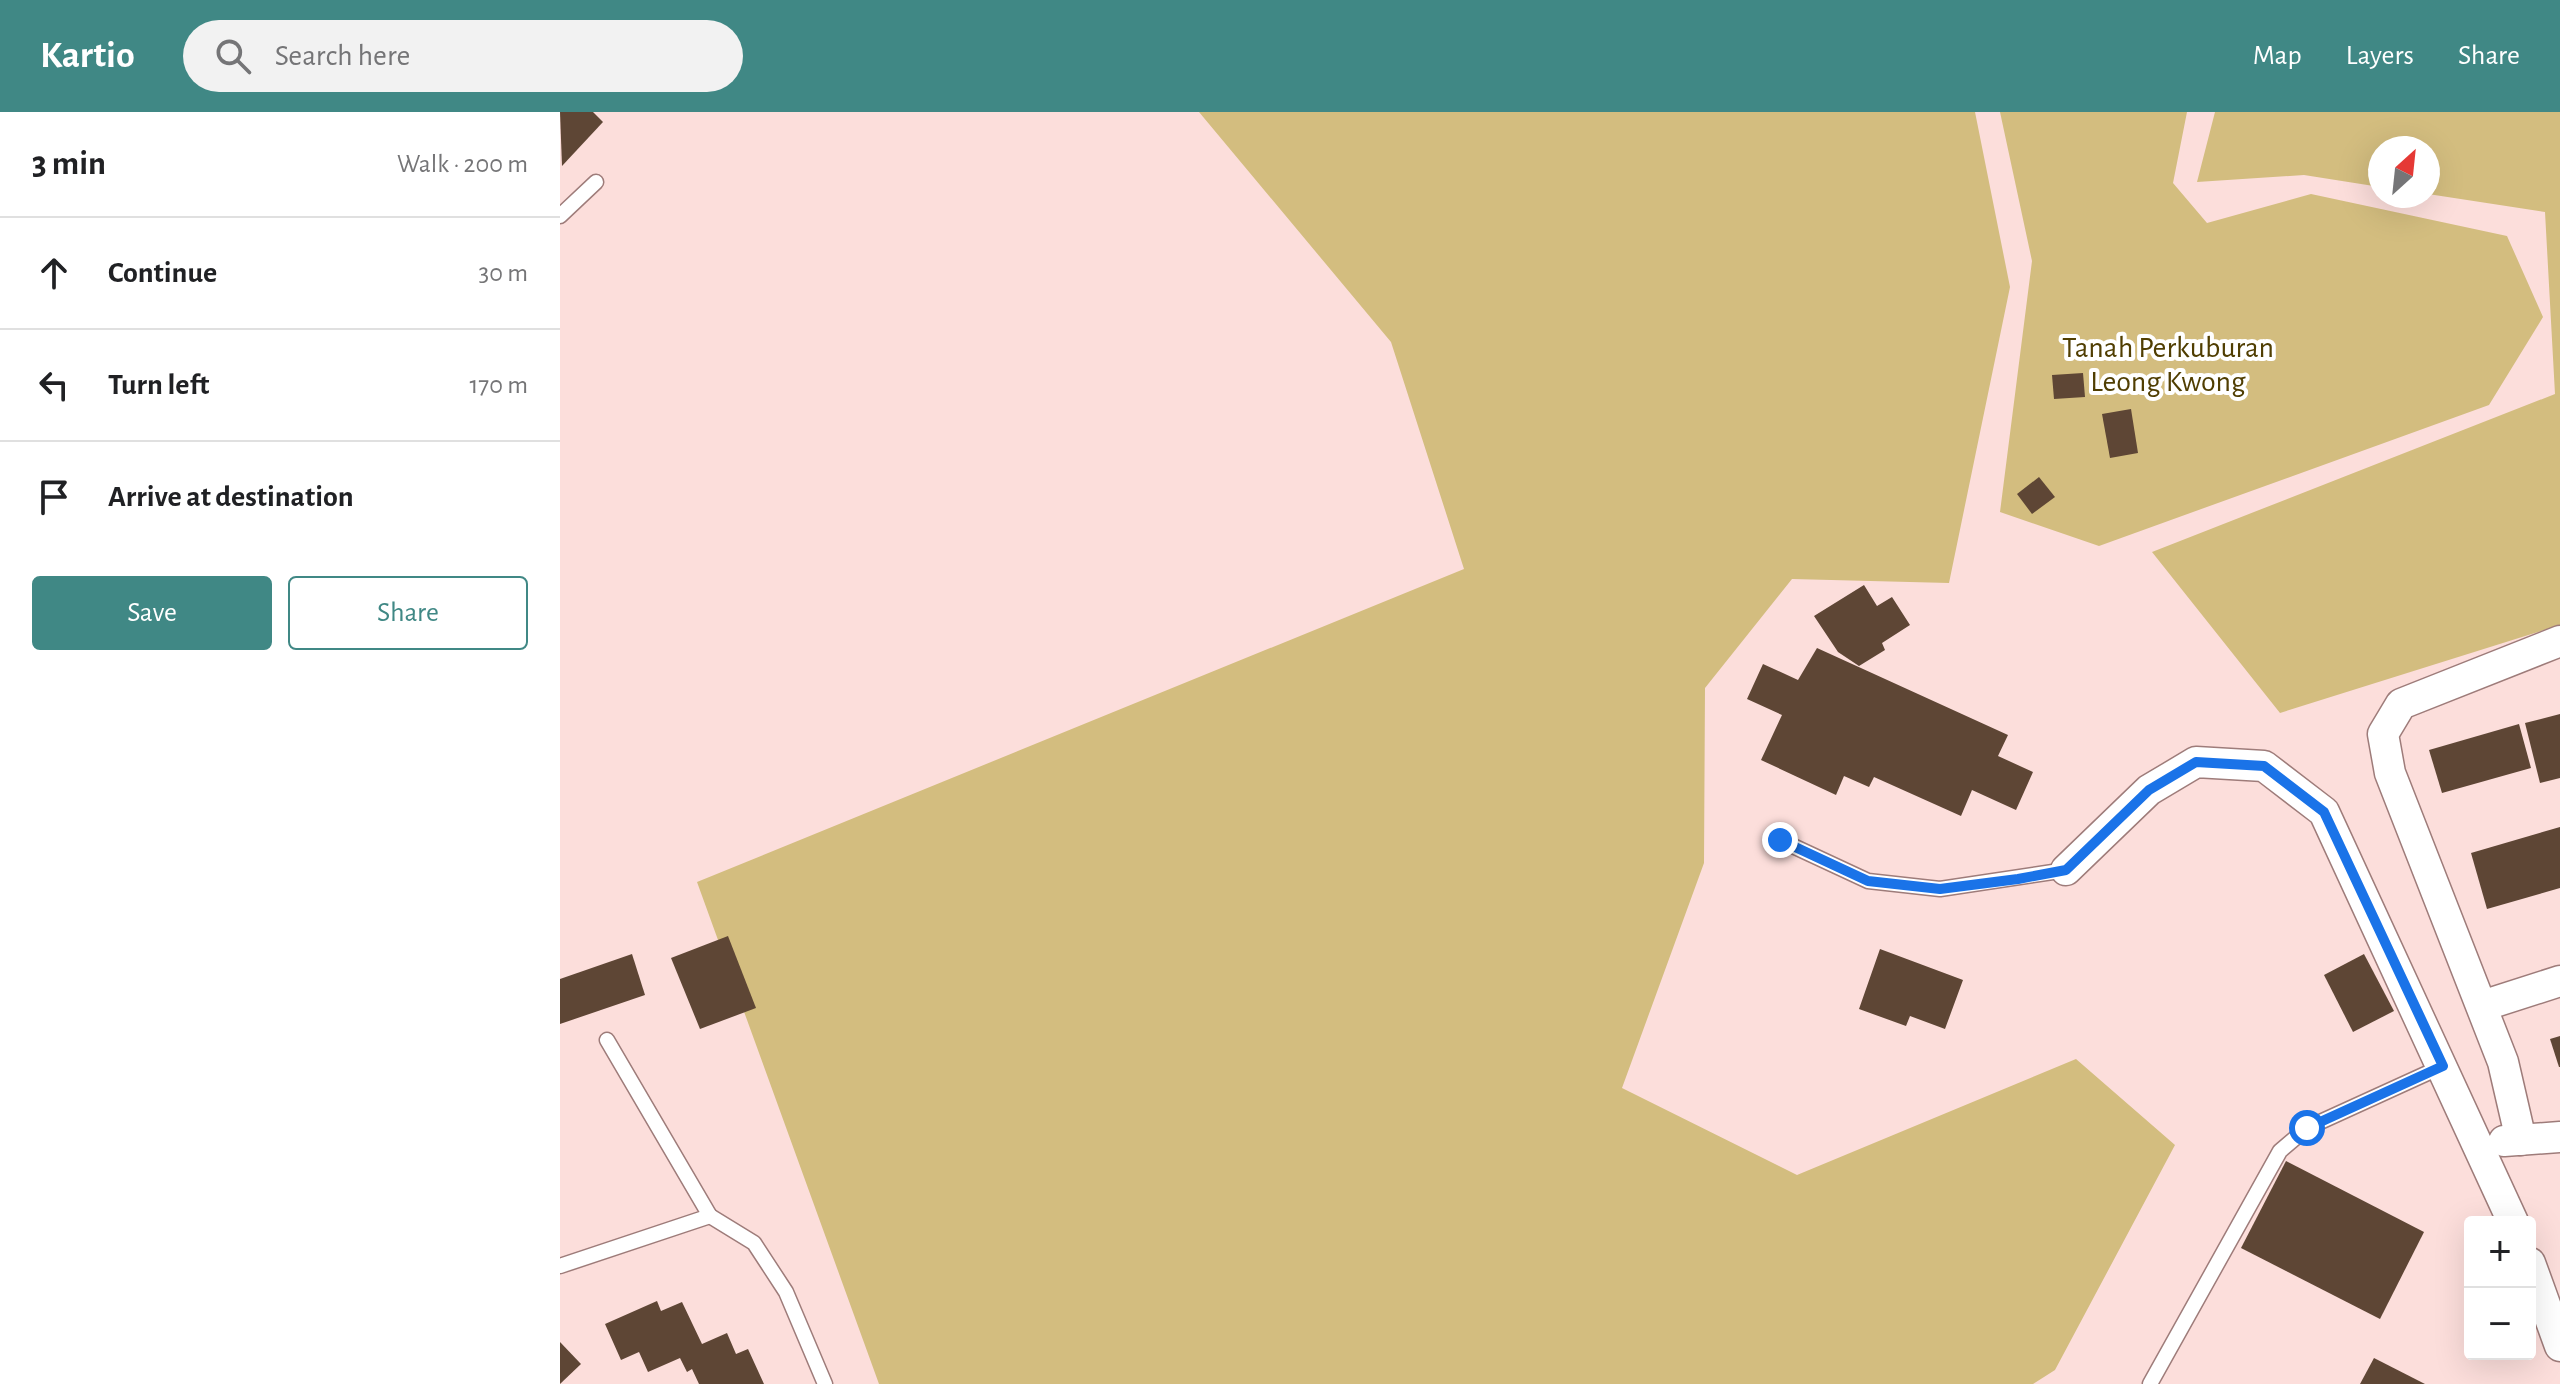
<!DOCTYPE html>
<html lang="en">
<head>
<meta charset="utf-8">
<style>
  :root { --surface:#fff; --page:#f2f2f2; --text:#202124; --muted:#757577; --line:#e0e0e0; --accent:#408885 }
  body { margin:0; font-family:"Alegreya Sans",sans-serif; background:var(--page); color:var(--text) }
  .controls { position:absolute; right:24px; bottom:24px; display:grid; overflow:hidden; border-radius:8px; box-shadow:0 8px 32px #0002 }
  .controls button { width:72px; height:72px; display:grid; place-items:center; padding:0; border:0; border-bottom:2px solid var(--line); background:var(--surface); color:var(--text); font:40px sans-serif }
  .compass { position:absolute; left:1808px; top:24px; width:72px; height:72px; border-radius:50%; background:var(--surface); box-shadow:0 8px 32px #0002; rotate:27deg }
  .stop { position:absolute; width:24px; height:24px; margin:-18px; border:6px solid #1a73e8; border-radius:50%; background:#fff }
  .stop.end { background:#1a73e8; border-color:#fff; box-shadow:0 2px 8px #0008 }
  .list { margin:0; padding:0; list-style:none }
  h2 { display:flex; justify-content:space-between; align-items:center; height:104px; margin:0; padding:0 32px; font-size:34px }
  h2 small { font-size:26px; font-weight:400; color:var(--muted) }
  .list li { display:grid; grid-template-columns:52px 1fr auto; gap:24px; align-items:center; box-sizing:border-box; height:112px; padding:0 32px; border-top:2px solid var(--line) }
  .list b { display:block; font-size:30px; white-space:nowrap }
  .list em { font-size:26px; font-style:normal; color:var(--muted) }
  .actions { display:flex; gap:16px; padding:24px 32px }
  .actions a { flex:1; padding:18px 0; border:2px solid var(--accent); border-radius:8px; text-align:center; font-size:28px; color:var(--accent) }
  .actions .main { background:var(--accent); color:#fff }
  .icon { flex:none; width:44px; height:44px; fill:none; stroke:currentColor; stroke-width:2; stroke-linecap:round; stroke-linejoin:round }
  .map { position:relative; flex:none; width:2000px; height:1272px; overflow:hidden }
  header { display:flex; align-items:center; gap:48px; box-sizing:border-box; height:112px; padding:0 40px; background:var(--accent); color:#fff }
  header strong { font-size:38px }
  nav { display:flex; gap:44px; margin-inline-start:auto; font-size:28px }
  .search { width:560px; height:72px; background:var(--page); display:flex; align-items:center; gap:20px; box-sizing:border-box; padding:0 28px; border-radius:44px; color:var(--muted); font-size:30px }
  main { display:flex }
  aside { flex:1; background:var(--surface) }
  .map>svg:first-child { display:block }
  .green { fill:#d3bd7f }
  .building { fill:#5e4635 }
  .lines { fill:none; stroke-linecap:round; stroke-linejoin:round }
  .lane-casing { stroke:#9e7c7a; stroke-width:17 }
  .street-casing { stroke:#9e7c7a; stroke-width:33 }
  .lane { stroke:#fff; stroke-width:14 }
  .street { stroke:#fff; stroke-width:30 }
  .route { stroke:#1a73e8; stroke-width:10 }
  .labels { text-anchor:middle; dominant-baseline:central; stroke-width:8; stroke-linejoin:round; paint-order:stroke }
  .park-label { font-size:30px; fill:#503e02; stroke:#fff }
</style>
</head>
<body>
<header>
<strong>Kartio</strong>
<div class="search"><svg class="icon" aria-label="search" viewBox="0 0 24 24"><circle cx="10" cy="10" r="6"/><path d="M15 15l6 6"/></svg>Search here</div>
<nav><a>Map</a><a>Layers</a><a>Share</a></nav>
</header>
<main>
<aside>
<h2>3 min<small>Walk · 200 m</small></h2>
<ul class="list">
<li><svg class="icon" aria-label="ahead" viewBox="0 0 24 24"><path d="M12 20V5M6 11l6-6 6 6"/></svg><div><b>Continue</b></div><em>30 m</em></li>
<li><svg class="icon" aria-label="left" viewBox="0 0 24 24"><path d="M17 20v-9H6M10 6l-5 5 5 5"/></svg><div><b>Turn left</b></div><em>170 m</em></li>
<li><svg class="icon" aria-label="arrive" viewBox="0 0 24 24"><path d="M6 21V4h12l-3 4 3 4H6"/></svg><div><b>Arrive at destination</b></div></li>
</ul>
<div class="actions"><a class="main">Save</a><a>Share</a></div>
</aside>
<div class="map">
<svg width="2000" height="1272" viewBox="0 0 2000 1272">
  <rect width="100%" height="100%" fill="#fcdedb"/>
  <g class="green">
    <polygon points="639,0 1415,0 1450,175 1389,471 1232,467 1145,576 1144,751 1062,976 1237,1063 1516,947 1615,1033 1495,1258 1473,1272 319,1272 137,770 904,457 831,230"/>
    <polygon points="1440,0 1627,0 1613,71 1647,111 1751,82 1947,124 1983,205 1929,293 1539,434 1440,400 1472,149"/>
    <polygon points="1655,0 2000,0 2000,513 1720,601 1592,440 1995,282 1985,100 1868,82 1868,36 1820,36 1820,75 1744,63 1637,70"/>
  </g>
  <g class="building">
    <polygon points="0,0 33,0 43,10 2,54"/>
    <polygon points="1523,261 1525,285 1494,287 1492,263"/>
    <polygon points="1571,297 1578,341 1550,346 1542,302"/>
    <polygon points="1479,365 1495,385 1472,402 1457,382"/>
    <polygon points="1304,473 1317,494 1332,485 1350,513 1322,531 1325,538 1299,554 1278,540 1254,504"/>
    <polygon points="1257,536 1448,623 1438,644 1473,660 1456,698 1412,678 1401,704 1314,665 1309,675 1284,664 1276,683 1201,648 1222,603 1187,587 1203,552 1238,568"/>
    <polygon points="2000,602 2000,666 1980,671 1965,611"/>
    <polygon points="1959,612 1971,656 1882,681 1869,638"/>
    <polygon points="2000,715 2000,776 1927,797 1911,741"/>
    <polygon points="168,824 196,896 140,917 111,846"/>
    <polygon points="1320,837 1403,868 1385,917 1350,904 1346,914 1299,897"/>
    <polygon points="72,842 85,883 0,912 0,867"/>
    <polygon points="1804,842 1834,899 1793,920 1764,863"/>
    <polygon points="2000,924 2000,955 1999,955 1990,927"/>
    <polygon points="1726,1049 1864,1120 1820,1207 1681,1136"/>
    <polygon points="97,1189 101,1199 122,1190 142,1232 167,1221 176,1242 188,1237 204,1272 139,1272 132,1257 127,1260 120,1246 88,1260 79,1240 61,1248 45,1212"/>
    <polygon points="0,1230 21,1252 0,1272"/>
    <polygon points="1814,1246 1865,1272 1800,1272"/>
  </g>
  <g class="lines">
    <g class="lane-casing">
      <g id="lane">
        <polyline points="0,104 36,70"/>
        <polyline points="1220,728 1308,769 1380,777 1506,758"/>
        <polyline points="150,1104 194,1131 226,1180 265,1272"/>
        <polyline points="0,1154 150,1104 47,928"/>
        <polyline points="1590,1272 1720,1039 1747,1016 1883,954"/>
      </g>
    </g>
    <g class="street-casing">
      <g id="street">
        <polyline points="1506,758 1589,678 1636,650 1704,654 1764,700 1953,1110"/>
        <polyline points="1922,894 2000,869"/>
        <polyline points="1961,1028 1943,950 1830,661 1823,622 1841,592 2000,529"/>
        <polyline points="1944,1029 2000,1025"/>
        <polyline points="1970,1151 2000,1234"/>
      </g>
    </g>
    <use href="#lane" class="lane"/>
    <use href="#street" class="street"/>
  </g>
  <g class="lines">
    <polyline class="route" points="1220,728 1308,769 1380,777 1458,767 1506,758 1589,678 1636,650 1704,654 1764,700 1883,954 1747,1016"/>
  </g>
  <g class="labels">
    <g class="park-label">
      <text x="1608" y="236">Tanah Perkuburan<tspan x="1608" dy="34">Leong Kwong</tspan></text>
    </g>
  </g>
</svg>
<div class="controls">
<button>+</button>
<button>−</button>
</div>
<svg class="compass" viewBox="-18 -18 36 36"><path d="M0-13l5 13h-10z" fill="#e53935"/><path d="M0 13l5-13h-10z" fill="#757577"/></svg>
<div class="stop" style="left:1747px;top:1016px"></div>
<div class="stop end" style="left:1220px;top:728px"></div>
</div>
</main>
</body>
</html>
